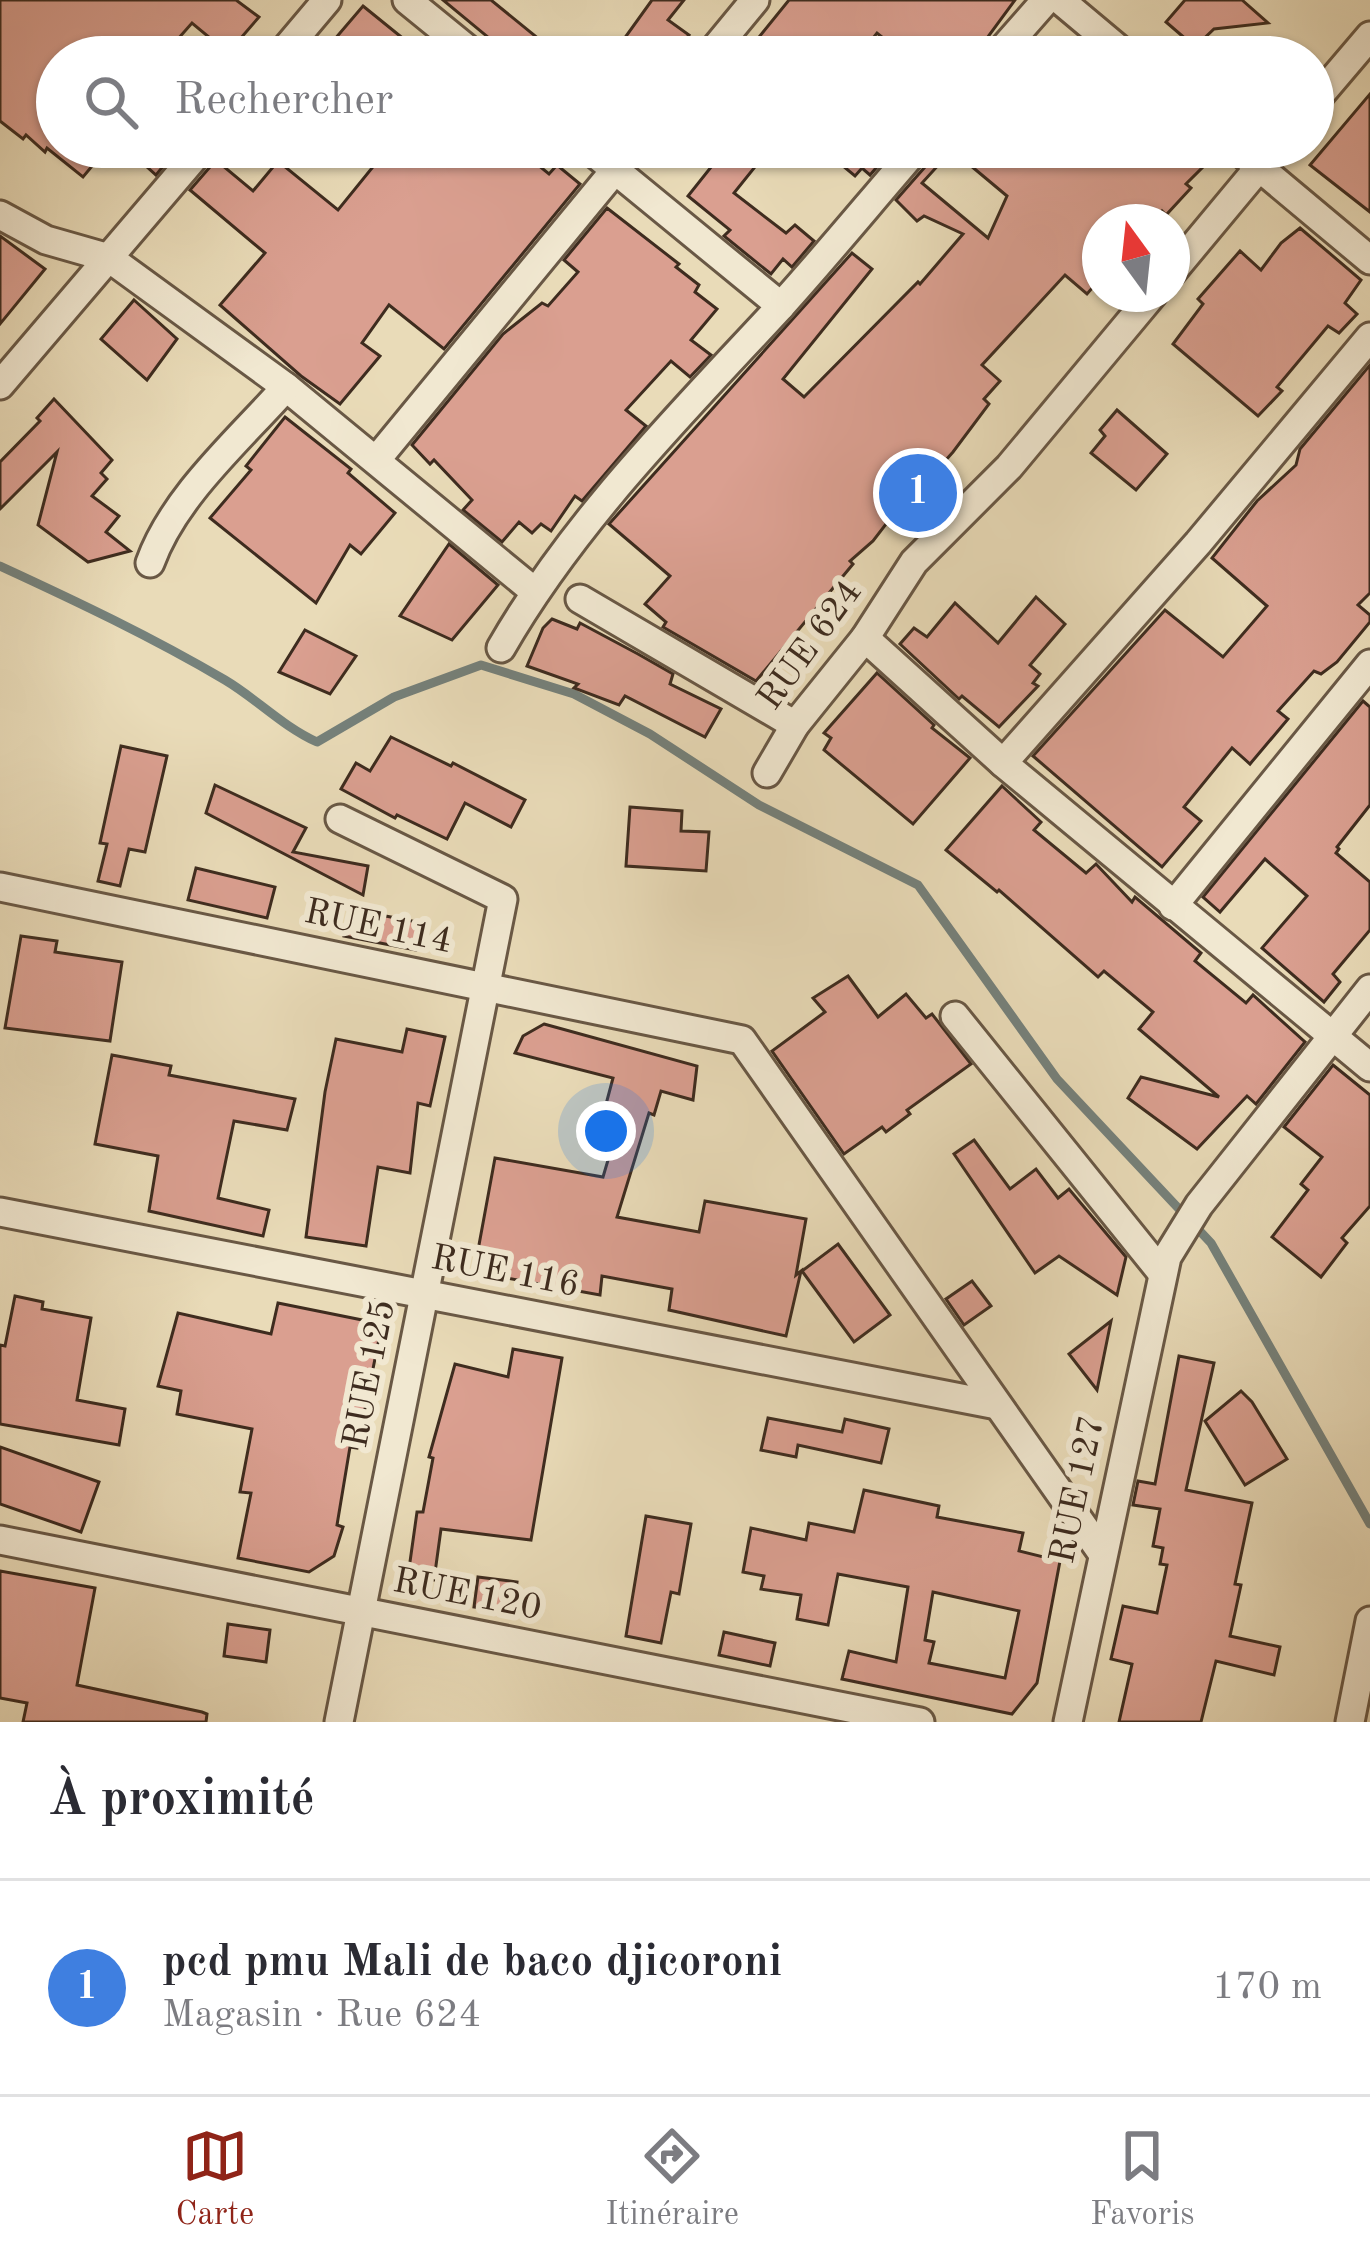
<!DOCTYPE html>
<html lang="fr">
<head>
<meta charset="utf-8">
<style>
  :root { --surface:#fff; --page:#f7f7f7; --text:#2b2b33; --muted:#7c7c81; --line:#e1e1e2; --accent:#8f2418 }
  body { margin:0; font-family:"Old Standard TT",serif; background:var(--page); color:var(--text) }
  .compass { position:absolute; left:1082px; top:204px; width:108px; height:108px; border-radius:50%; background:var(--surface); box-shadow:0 3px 9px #0004; rotate:345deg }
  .you { position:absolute; left:606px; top:1131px; width:42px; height:42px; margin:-30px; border:9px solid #fff; border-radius:50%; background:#1a73e8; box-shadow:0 0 0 18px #1a73e833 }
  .badge { display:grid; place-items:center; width:78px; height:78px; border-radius:50%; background:var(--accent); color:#fff; font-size:39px; font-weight:700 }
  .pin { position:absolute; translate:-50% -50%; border:6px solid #fff; box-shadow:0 3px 12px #0006 }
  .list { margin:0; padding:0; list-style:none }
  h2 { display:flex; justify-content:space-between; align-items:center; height:156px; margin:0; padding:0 48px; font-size:51px }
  h2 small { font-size:39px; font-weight:400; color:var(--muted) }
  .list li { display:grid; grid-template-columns:78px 1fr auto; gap:36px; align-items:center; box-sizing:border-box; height:216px; padding:0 48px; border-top:3px solid var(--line) }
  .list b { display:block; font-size:45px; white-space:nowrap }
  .list p { margin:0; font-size:39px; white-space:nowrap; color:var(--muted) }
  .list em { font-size:39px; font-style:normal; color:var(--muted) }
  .icon { flex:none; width:66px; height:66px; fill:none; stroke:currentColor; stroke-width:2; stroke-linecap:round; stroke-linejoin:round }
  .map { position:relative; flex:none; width:1370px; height:1722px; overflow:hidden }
  .search { position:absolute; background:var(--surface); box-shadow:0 3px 9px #0004; left:36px; right:36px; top:36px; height:132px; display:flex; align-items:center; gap:30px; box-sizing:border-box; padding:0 42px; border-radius:66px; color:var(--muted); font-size:45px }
  .sheet { height:372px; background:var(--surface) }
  nav { display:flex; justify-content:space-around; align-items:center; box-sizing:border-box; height:168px; border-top:3px solid var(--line); background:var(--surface); font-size:33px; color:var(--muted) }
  nav a { display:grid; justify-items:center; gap:6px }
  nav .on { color:var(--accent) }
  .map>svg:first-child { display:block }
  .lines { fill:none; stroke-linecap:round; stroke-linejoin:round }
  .stream { stroke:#75817b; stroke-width:9 }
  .building { fill:#da9f90; stroke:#3e2c1f; stroke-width:3; fill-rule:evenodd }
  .minor-casing { stroke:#695845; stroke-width:33 }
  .minor { stroke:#f1e8d1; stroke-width:27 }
  .labels { text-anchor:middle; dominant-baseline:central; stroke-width:12; stroke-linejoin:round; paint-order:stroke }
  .street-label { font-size:36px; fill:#3e2c1f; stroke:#f1e8d1 }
</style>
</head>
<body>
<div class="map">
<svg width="1370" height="1722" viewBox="0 0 1370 1722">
  <rect width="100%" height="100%" fill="#e9dbb8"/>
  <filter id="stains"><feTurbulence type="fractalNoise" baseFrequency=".00167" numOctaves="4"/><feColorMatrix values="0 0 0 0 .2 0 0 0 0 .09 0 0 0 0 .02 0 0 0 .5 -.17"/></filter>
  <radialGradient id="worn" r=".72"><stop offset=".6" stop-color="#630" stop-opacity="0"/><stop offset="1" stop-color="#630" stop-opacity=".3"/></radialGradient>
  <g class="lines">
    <path class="stream" d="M 0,566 C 76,601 152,637 225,680 C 257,699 282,726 317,742 L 394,697 L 481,665 L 574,694 L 650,734 L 759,805 L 918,885 L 1057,1079 L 1211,1243 L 1370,1524"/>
  </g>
  <g class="building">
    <polygon points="0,0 236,0 259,17 228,53 192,23 162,57 57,57 57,147 108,147 83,177 47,148 45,152 26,135 23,139 0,121"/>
    <polygon points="443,0 491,0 561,57 512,57"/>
    <polygon points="652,0 684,0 668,20 689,35 671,57 611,57"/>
    <polygon points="789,0 1015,0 982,45 965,57 907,57 877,33 858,57 743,57"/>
    <polygon points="1185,0 1242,0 1268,23 1214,29 1195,47 1166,22"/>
    <polygon points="363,6 426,57 341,57 328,47"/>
    <polygon points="1370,94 1370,212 1310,165"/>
    <polygon points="125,147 179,147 156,175"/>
    <polygon points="389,147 516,147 549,174 557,165 580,184 444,349 389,305 362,343 380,356 340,404 301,376 220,305 265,253 190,190 216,160 253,191 278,161 338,210"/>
    <polygon points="727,147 771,147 734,193 786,233 795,225 814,241 792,267 783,259 771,274 724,236 730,230 688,196"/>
    <polygon points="820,147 894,147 870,175 862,168 855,176"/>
    <path d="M 936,147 L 1217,147 L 1218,152 L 1186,184 L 1191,188 L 1166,215 L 1162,211 L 1152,222 L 1100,222 L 1100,279 L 1087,294 L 1065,275 L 982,365 L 1000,381 L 984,399 L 989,404 L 953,452 L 928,480 L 923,476 L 873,541 L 850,561 L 853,564 L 756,681 L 663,627 L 666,622 L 645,604 L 670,576 L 609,524 L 852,253 L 872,269 L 783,379 L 804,397 L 918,282 L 920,284 L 963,234 L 924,216 L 917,221 L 896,200 L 932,159 ZM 952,150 L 1007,196 L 988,238 L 922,183 Z"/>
    <polygon points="607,208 679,264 676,267 699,285 695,292 717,309 691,340 711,355 690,377 671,361 626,410 646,426 582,501 575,496 551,531 541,524 532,533 519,522 502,542 463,510 472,500 434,460 430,464 412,445 503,334 542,303 548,306 578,272 564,260"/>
    <polygon points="1300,228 1361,280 1345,303 1357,314 1339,333 1328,326 1277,387 1282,391 1258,416 1173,344 1203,304 1198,299 1240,251 1261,270 1281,243"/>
    <polygon points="0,236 45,269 0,324"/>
    <polygon points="134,300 177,339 147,380 101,339"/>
    <polygon points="1370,365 1370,593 1358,605 1370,615 1370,622 1337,662 1321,674 1314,671 1278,711 1288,719 1250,764 1232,748 1184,807 1201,821 1162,867 1033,756 1165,610 1223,657 1267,606 1212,558 1257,501 1296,465 1300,449"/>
    <polygon points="54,399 112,460 101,473 107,479 92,496 119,516 106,532 130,551 88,562 38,525 57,452 0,509 0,462 40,421 37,418"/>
    <polygon points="1117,410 1167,454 1136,490 1091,453 1105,436 1100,430"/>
    <polygon points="285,417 351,469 348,473 395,513 361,554 350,545 316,603 210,518 251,470 246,466"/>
    <polygon points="449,544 498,585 452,640 400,616"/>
    <polygon points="1036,597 1065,624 1030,665 1040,674 1033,683 1038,686 999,727 962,696 959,699 900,644 914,628 927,637 955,603 998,643"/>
    <polygon points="552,619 577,629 580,623 638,654 673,674 670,684 721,709 705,737 625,696 619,705 574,688 578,684 527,666 543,628"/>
    <polygon points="305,630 356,656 330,694 279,672"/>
    <polygon points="877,673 934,725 932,728 970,758 913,824 824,750 831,738 824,733"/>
    <polygon points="1363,701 1370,707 1370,805 1337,847 1339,849 1336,853 1370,882 1370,930 1333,974 1340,982 1324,1002 1262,948 1307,896 1265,859 1220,912 1203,897"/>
    <polygon points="391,737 451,766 453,763 525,800 511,827 465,803 447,839 397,815 395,818 341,789 356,763 370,771"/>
    <polygon points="121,746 167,756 145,852 129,849 120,886 98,881 107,844 100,843"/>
    <polygon points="215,785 306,828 293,852 368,866 363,895 206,813"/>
    <polygon points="1002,786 1041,822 1034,830 1086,873 1096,864 1132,902 1135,897 1201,953 1195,961 1246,1003 1253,995 1305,1042 1256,1104 1247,1096 1197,1149 1128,1098 1141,1077 1219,1097 1139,1029 1153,1012 1104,971 1098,977 999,890 997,892 946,850"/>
    <polygon points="630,807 682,811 681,831 709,832 706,871 626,866"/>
    <polygon points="196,868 275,887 267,918 188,900"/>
    <polygon points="349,909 422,923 416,950 344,936"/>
    <polygon points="21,936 57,941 55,952 122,962 110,1041 5,1028"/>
    <polygon points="848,976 878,1017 906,994 926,1018 932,1014 971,1064 907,1110 910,1114 886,1132 882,1127 844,1154 772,1051 825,1012 813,998"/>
    <polygon points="544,1024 697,1066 693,1100 661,1091 654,1115 649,1113 617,1217 699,1232 705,1201 806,1219 796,1275 801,1271 786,1336 669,1310 672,1289 602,1276 600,1295 474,1272 495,1158 603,1177 622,1113 605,1108 613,1078 515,1053 523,1036"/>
    <polygon points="407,1029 445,1037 430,1106 418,1103 410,1173 378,1167 366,1246 306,1237 325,1092 336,1039 402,1052"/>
    <polygon points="112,1055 171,1066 169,1075 295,1099 287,1130 234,1121 218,1198 269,1210 263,1236 149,1211 158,1156 95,1144"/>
    <polygon points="1333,1065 1370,1095 1370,1206 1342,1238 1347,1243 1321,1277 1272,1237 1308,1190 1301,1184 1322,1157 1284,1127"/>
    <polygon points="974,1140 1010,1189 1036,1169 1058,1198 1069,1189 1126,1257 1117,1295 1059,1256 1035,1273 954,1154"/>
    <polygon points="838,1244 890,1315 854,1342 802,1271"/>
    <polygon points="972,1281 991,1306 964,1325 946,1299"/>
    <polygon points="15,1296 43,1302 42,1309 91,1318 77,1400 125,1409 119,1445 0,1424 0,1345 5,1346"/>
    <polygon points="278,1303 382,1324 357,1448 350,1447 337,1525 343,1527 334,1556 309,1572 238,1558 251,1493 240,1492 252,1429 177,1414 181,1391 158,1386 178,1313 271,1334"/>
    <polygon points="1111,1321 1097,1390 1069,1354"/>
    <polygon points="513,1349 562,1358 531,1540 441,1529 434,1580 408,1576 417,1512 423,1512 433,1458 429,1457 455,1364 508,1377"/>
    <polygon points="1179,1356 1214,1363 1186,1490 1252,1503 1235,1584 1241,1585 1230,1636 1280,1647 1274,1675 1216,1661 1201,1722 1119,1722 1132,1664 1111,1659 1123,1606 1157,1613 1167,1565 1160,1564 1163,1548 1153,1546 1160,1509 1133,1505 1138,1481 1155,1484"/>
    <polygon points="1241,1391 1252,1402 1287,1459 1245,1485 1205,1421"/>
    <polygon points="768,1418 842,1432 845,1419 889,1429 881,1463 798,1445 796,1457 761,1450"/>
    <polygon points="0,1447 99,1482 81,1532 0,1504"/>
    <path d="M 864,1490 L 939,1506 L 937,1517 L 1023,1533 L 1019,1551 L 1060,1561 L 1037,1683 L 1012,1714 L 842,1679 L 849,1651 L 896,1662 L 908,1587 L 838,1574 L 828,1625 L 797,1619 L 801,1595 L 761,1589 L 764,1576 L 743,1572 L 751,1528 L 806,1540 L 809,1523 L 854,1532 ZM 933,1592 L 1019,1611 L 1005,1678 L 929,1663 L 934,1642 L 925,1640 Z"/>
    <polygon points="646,1516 691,1524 679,1594 671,1592 661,1643 626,1636"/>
    <polygon points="0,1571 95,1588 77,1685 202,1712 207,1714 206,1722 23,1722 27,1703 0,1698"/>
    <polygon points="478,1577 517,1582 513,1612 474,1607"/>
    <polygon points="228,1624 270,1630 266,1662 224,1656"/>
    <polygon points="724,1632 775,1643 770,1666 719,1655"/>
  </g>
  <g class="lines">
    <g class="minor-casing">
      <g id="minor">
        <polyline points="407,0 477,57"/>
        <polyline points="1060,0 1128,57"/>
        <polyline points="279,57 327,0"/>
        <polyline points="708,57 755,0"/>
        <polyline points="996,57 1046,0"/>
        <polyline points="1313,103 1370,36"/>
        <polyline points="587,147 781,306"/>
        <polyline points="1235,147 1370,260"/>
        <polyline points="0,215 46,240 109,258 286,387 534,591"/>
        <polyline points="1172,272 1276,147"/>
        <polyline points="0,385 203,147"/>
        <polyline points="377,459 634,147"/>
        <path d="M 150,563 C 174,496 239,440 286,387"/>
        <polyline points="580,599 795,725"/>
        <polyline points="865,638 1003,763 1370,1067"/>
        <path d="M 501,648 C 574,521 681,414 780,307 C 827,255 872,200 918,147"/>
        <polyline points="1003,763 1198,543 1370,337"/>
        <polyline points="767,773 795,725 865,638 914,562 1009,467 1153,294"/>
        <polyline points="0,887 742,1040 1102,1553"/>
        <polyline points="1173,906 1370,664"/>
        <polyline points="955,1016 1162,1273"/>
        <polyline points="0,1212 997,1405"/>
        <polyline points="0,1540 920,1722"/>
        <polyline points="339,1722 503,899 340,819"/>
        <polyline points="1068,1722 1167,1257 1199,1205 1370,989"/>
        <polyline points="1350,1722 1370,1621"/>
      </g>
    </g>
    <use href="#minor" class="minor"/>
  </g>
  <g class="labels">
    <g class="street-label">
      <text transform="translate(811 646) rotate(-54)">RUE 624</text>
      <text transform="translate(378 928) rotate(12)">RUE 114</text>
      <text transform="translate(505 1273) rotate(11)">RUE 116</text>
      <text transform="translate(371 1374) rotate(-79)">RUE 125</text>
      <text transform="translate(1079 1490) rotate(-78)">RUE 127</text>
      <text transform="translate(467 1596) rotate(11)">RUE 120</text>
    </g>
  </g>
  <rect width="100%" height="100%" filter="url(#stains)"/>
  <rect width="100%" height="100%" fill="url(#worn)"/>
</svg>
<svg class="compass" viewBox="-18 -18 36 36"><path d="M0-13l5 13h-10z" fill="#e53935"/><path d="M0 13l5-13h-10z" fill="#7c7c81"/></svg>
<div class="you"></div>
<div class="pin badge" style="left:918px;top:493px;background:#3f7fe0">1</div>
<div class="search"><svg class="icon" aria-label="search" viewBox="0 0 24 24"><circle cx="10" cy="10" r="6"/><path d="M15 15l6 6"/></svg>Rechercher</div>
</div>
<section class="sheet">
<h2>À proximité<small></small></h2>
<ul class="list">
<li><span class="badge" style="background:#3f7fe0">1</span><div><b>pcd pmu Mali de baco djicoroni</b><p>Magasin · Rue 624</p></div><em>170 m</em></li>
</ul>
</section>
<nav>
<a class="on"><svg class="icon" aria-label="map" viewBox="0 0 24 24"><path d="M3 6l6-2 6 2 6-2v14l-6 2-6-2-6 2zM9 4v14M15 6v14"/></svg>Carte</a>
<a><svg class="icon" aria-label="directions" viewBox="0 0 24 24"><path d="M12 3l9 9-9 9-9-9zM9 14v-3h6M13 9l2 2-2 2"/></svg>Itinéraire</a>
<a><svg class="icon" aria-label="saved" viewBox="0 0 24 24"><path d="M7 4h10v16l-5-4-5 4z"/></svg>Favoris</a>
</nav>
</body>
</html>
